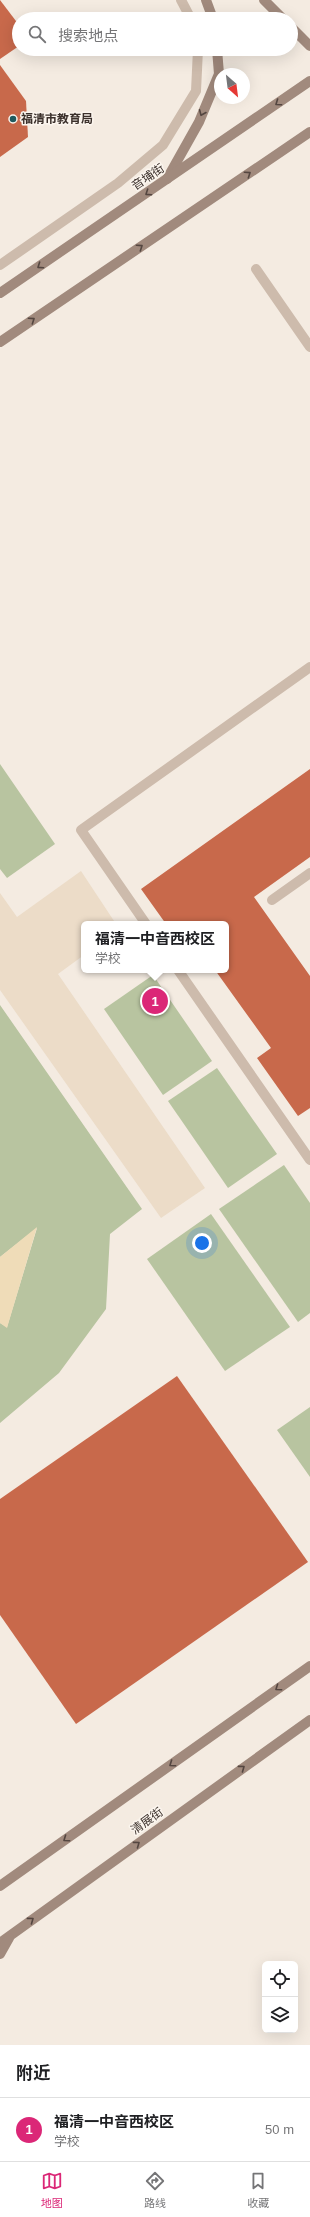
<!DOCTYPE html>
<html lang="zh">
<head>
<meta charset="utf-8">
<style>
  :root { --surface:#fff; --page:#f6f6f6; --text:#202124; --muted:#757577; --line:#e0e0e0; --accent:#db2777 }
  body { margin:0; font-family:Helvetica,"Noto Sans SC",sans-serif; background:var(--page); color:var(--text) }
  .controls { position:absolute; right:12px; bottom:12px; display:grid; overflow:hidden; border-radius:6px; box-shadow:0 4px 16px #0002 }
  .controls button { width:36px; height:36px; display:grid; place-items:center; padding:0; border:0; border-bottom:1px solid var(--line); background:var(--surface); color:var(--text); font:20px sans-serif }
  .compass { position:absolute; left:214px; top:68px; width:36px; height:36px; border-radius:50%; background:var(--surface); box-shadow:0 4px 16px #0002; rotate:152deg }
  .you { position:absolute; left:202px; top:1243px; width:14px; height:14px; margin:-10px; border:3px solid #fff; border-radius:50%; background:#1a73e8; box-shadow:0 0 0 6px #1a73e833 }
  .badge { display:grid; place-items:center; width:26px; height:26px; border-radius:50%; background:var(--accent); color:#fff; font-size:13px; font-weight:700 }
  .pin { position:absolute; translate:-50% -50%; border:2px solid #fff; box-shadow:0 1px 4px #0006 }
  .popup { position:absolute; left:81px; top:921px; width:148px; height:52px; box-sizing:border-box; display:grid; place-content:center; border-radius:6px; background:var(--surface); filter:drop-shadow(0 1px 3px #0005); font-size:13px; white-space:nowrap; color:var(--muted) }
  .popup b { font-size:15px; color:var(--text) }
  .popup::after { content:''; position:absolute; left:50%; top:100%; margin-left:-8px; border:8px solid transparent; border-top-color:var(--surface) }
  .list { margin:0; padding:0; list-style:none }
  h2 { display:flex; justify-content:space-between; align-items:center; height:52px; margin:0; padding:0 16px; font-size:17px }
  h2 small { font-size:13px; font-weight:400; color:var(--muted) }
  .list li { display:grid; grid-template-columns:26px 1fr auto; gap:12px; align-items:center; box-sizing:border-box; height:64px; padding:0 16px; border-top:1px solid var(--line) }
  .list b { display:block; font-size:15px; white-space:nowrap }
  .list p { margin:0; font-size:13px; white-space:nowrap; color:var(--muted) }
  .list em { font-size:13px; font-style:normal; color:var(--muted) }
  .icon { flex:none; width:22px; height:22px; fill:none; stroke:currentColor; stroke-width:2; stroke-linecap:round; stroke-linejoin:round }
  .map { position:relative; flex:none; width:310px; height:2045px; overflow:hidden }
  .search { position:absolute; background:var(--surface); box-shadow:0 4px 16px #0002; left:12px; right:12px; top:12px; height:44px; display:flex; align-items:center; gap:10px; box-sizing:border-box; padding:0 14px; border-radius:22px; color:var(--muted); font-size:15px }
  .sheet { height:116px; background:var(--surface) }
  nav { display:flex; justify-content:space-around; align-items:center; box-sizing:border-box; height:56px; border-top:1px solid var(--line); background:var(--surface); font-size:11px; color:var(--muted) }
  nav a { display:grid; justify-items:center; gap:2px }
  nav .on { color:var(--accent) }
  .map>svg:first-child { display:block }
  .green { fill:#b8c4a0 }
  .sand { fill:#efdcb8 }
  .plaza { fill:#ecdcc8 }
  .building { fill:#c8694b }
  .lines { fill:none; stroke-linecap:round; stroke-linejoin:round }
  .lane { stroke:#cdbbac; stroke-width:10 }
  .street { stroke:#cdbbac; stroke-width:10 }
  .secondary { stroke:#a18a7d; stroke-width:10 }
  .oneway { stroke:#544640 }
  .poi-dot { fill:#1f5a5e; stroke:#fbf5ee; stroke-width:1.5 }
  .labels { text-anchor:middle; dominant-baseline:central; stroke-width:3; stroke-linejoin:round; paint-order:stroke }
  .poi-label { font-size:12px; font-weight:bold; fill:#3b302b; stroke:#fbf5ee; text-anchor:start }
  .street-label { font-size:12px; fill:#3b302b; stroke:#fbf5ee }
</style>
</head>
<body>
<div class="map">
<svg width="310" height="2045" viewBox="0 0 310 2045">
  <rect width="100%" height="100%" fill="#f4ebe1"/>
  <g class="green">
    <polygon points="0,764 55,844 7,878 0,869"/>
    <polygon points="153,975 212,1061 163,1095 104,1009"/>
    <polygon points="0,1005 142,1209 110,1234 106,1309 59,1373 0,1423 0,1323 7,1327 37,1228 0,1257"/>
    <polygon points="217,1068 277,1154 228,1188 168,1101"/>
    <polygon points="284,1165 310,1203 310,1313 298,1322 219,1209"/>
    <polygon points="211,1214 290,1327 225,1371 147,1259"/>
    <polygon points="310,1407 310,1477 277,1430"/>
  </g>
  <polygon class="sand" points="37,1227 7,1328 0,1323 0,1257"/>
  <polygon class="plaza" points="81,871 116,924 84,924 84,955 58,974 205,1188 161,1218 0,990 0,893 17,917"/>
  <g class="building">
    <polygon points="0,0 19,25 19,46 0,59"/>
    <polygon points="0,65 26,101 28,137 0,157"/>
    <polygon points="310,769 310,857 254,897 310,976 310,1108 298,1116 257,1058 271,1048 215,970 226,970 226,924 166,924 141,889"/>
    <polygon points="177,1376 308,1562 76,1724 0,1615 0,1499"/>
  </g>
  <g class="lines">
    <g class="lane">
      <polyline points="181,0 191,19"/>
      <polyline points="0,265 118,183 163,145 196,91 198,49"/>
    </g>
    <g class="street">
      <polyline points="256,269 310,347"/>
      <polyline points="272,900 310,873"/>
      <polyline points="146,924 81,830 310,667"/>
      <polyline points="178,970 310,1160"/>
    </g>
    <g class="secondary">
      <polyline points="206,0 213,19"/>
      <polyline points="264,0 283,19"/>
      <polyline points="291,27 310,46"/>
      <polyline points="167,179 199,122 219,74 217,49"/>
      <polyline points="0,293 310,81"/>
      <polyline points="0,342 310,132"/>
      <polyline points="0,1886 310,1666"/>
      <polyline points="0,1943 310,1720"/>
      <polyline points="0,1954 9,1938"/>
    </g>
  </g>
  <defs><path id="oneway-chevron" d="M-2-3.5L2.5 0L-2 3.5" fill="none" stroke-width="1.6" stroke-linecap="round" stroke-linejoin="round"/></defs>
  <g class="oneway">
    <use href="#oneway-chevron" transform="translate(278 103) rotate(145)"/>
    <use href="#oneway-chevron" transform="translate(202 113) rotate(113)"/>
    <use href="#oneway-chevron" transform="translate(248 174) rotate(-34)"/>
    <use href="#oneway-chevron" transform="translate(148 193) rotate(146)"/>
    <use href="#oneway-chevron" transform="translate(140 247) rotate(-34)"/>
    <use href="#oneway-chevron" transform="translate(40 266) rotate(146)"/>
    <use href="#oneway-chevron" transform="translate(32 320) rotate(-34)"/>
    <use href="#oneway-chevron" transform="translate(278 1688) rotate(145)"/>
    <use href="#oneway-chevron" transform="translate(172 1764) rotate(145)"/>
    <use href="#oneway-chevron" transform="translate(242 1768) rotate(-36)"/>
    <use href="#oneway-chevron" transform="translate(66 1839) rotate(145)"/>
    <use href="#oneway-chevron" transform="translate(137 1844) rotate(-36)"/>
    <use href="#oneway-chevron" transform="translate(31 1920) rotate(-36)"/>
  </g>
  <circle class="poi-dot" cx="13" cy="119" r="4"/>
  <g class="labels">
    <g class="poi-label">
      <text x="21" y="119">福清市教育局</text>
    </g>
    <g class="street-label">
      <text transform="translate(148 177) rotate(-34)">音埔街</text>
      <text transform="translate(147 1821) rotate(-36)">清展街</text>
    </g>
  </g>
</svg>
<div class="controls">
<button><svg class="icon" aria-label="locate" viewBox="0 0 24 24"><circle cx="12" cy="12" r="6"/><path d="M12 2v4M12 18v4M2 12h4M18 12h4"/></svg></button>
<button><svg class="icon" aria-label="layers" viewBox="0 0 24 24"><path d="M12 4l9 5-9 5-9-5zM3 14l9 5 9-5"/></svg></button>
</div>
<svg class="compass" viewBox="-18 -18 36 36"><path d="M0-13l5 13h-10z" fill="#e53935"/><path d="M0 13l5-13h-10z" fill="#757577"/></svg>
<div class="you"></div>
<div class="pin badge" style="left:155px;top:1001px">1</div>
<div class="popup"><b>福清一中音西校区</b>学校</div>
<div class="search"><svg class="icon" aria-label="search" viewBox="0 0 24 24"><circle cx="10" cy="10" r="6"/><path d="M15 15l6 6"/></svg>搜索地点</div>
</div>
<section class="sheet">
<h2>附近<small></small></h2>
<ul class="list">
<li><span class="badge">1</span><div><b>福清一中音西校区</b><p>学校</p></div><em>50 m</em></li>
</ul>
</section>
<nav>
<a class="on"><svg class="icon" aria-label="map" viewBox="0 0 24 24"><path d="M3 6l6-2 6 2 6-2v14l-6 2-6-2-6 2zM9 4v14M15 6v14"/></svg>地图</a>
<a><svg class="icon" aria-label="directions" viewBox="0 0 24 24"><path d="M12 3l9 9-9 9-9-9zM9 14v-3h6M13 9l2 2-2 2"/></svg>路线</a>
<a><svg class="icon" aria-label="saved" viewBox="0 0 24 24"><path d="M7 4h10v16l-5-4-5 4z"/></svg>收藏</a>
</nav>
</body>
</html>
